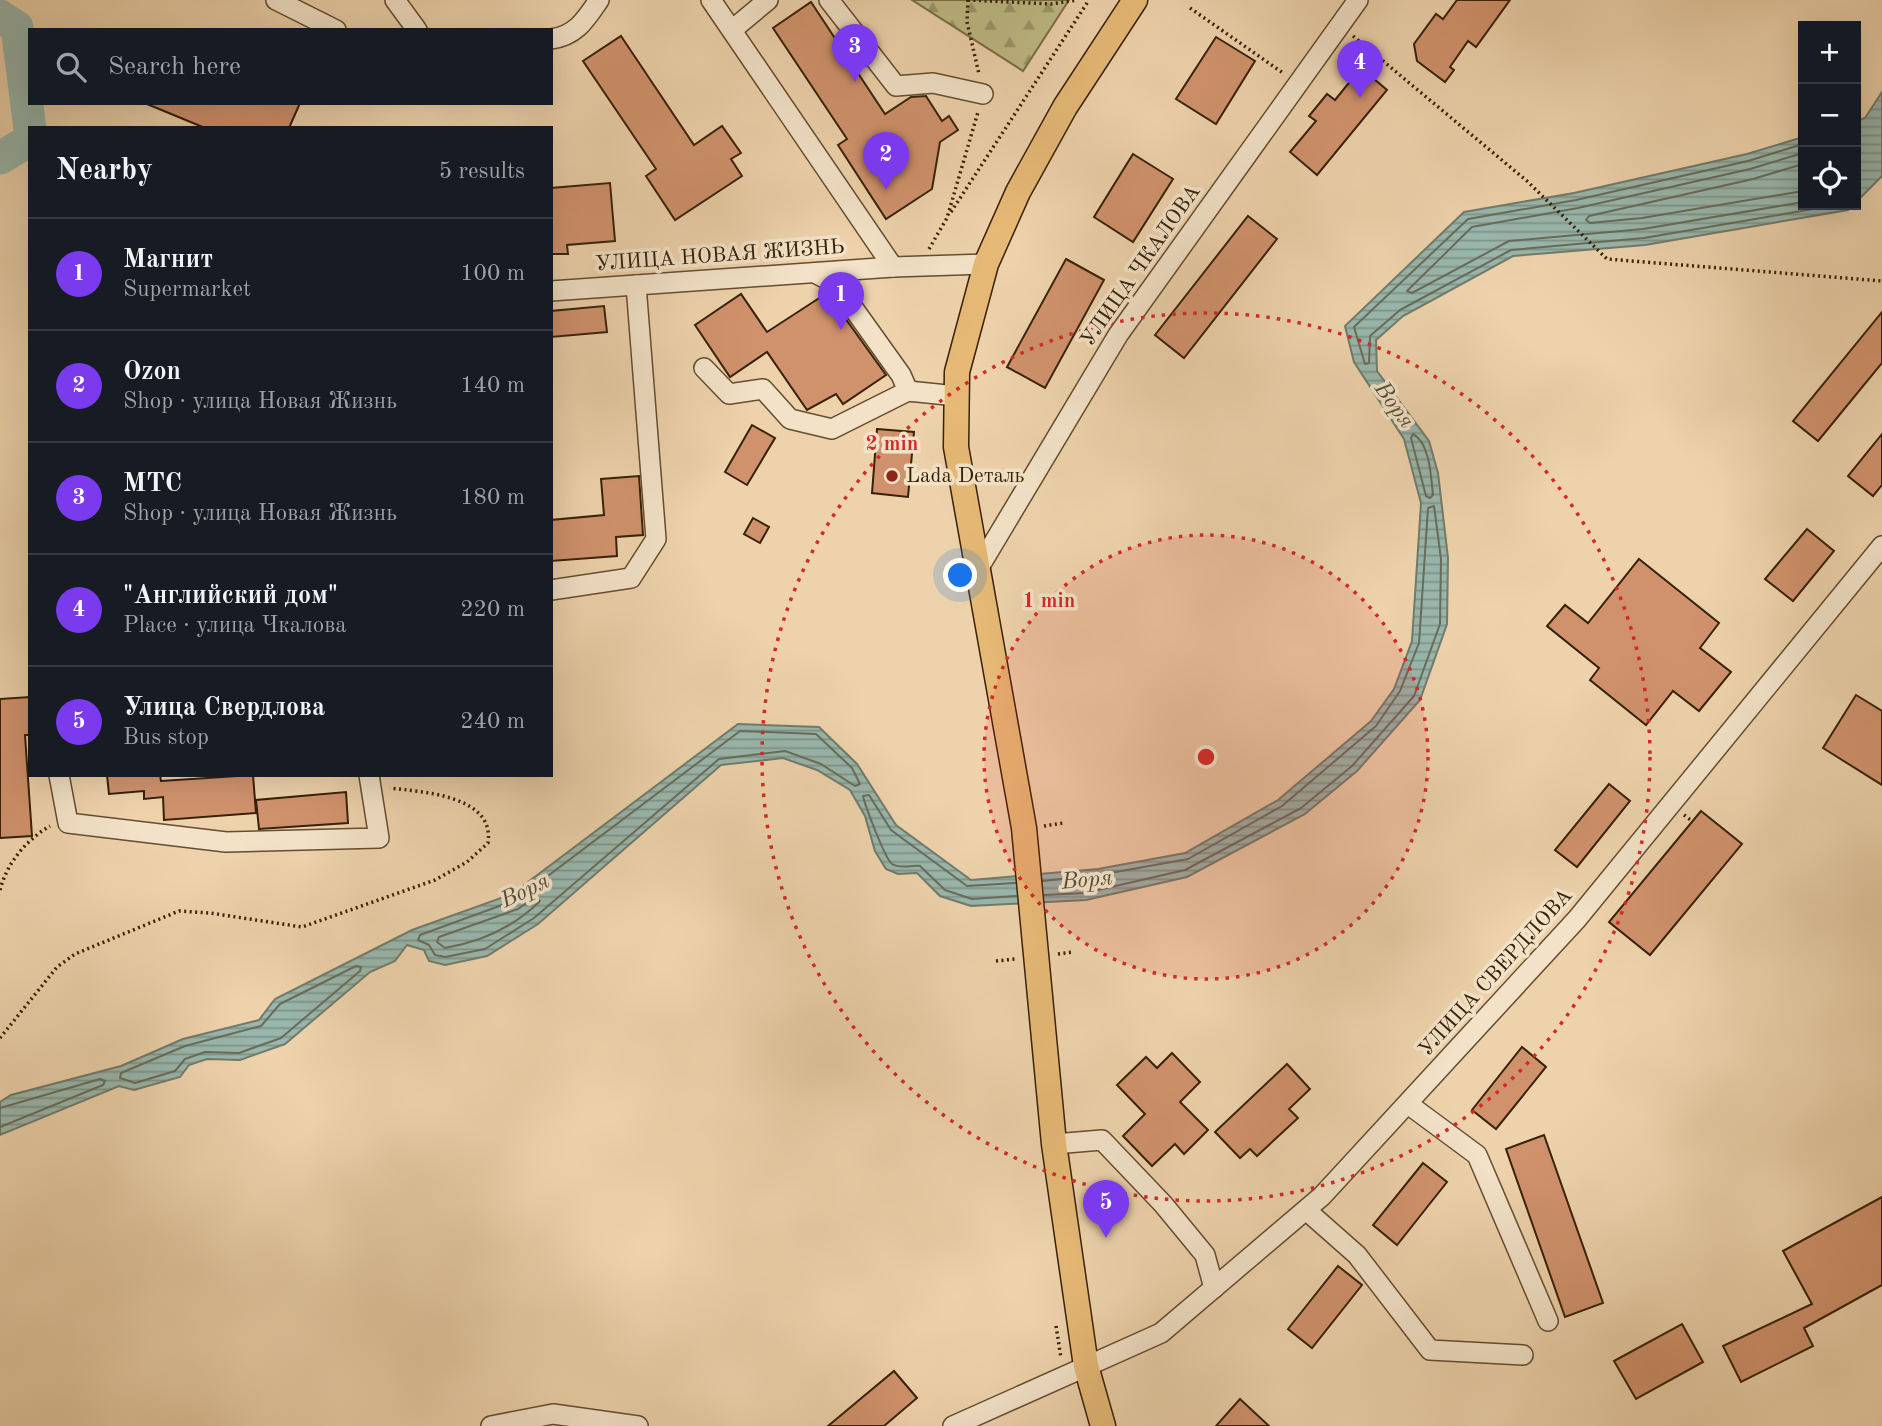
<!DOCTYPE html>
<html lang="en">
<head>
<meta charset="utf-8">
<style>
  :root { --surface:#171b24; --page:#20242c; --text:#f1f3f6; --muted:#9ea1a6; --line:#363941; --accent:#7c3aed }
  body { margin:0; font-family:"Old Standard TT",serif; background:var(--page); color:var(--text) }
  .controls { position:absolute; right:21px; top:21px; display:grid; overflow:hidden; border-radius:0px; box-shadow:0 7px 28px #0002 }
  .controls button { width:63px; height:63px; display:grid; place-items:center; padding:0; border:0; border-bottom:2px solid var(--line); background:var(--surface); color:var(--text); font:35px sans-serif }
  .you { position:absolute; left:961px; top:576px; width:24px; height:24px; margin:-18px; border:5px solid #fff; border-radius:50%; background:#1a73e8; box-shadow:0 0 0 10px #1a73e833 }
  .badge { display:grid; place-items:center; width:46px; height:46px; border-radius:50%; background:var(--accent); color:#fff; font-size:23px; font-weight:700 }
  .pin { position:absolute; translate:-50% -58px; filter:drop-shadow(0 2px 4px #0008) }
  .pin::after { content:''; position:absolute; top:37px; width:24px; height:21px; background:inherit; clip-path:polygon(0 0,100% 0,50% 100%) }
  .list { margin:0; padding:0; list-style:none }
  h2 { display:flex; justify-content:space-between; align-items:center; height:91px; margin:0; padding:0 28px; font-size:30px }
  h2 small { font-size:23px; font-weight:400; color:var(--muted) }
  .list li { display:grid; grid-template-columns:46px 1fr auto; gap:21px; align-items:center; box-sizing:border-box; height:112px; padding:0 28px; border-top:2px solid var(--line) }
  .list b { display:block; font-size:26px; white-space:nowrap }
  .list p { margin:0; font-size:23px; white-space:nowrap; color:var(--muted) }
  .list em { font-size:23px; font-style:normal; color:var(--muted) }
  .icon { flex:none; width:38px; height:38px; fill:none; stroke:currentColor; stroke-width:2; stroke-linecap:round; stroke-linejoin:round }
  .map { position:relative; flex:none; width:1882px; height:1426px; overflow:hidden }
  .search { position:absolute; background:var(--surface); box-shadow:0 7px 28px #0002; left:28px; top:28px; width:525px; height:77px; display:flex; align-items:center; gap:18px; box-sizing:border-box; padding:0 24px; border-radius:0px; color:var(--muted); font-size:26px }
  .panel { position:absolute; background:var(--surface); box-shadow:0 7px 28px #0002; left:28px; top:126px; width:525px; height:651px; border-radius:0px }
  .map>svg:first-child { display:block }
  .forest { fill:url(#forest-firs); stroke:#7a6e46; stroke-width:2 }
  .water { fill:url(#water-rules); stroke:#727b6b; stroke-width:2 }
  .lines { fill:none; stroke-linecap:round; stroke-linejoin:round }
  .shore { stroke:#686c5a; stroke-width:2 }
  .river { stroke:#99b7ad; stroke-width:33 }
  .building { fill:#d0926d; stroke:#372107; stroke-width:2 }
  .minor-casing { stroke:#644d30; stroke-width:22 }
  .major-casing { stroke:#372107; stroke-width:27 }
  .path { stroke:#372107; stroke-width:3.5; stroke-dasharray:2 3.5; stroke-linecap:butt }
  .minor { stroke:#f3e2c8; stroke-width:19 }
  .major { stroke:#e6b976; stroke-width:24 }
  .ring { fill:none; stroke:#d62828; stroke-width:3.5; stroke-dasharray:3.5 7 }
  .poi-dot { fill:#8f2418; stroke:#f3e2c8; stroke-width:2.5 }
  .labels { text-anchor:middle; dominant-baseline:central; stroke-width:7; stroke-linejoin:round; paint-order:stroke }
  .street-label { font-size:21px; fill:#372107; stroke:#f3e2c8 }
  .poi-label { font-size:21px; fill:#372107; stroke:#f3e2c8; text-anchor:start }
  .water-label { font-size:23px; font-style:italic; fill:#544e39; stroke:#f3e2c8 }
  .centre { fill:#d62828; stroke:#f3e2c8; stroke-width:3.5 }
  .ring-label { font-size:21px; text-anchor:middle; font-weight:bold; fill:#d62828; stroke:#f3e2c8; stroke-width:7; stroke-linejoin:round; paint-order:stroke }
</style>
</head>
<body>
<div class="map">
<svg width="1882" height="1426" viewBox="0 0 1882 1426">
  <defs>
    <pattern id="forest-firs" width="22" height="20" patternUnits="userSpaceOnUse" patternTransform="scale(1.75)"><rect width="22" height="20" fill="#beba84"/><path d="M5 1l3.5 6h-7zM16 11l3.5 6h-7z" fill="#9b976a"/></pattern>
    <pattern id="water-rules" width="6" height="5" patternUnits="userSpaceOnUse" patternTransform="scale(1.75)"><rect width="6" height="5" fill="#99b7ad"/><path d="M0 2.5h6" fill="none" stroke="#7e948b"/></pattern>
  </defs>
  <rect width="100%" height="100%" fill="#edd2ab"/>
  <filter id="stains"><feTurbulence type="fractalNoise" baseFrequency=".00286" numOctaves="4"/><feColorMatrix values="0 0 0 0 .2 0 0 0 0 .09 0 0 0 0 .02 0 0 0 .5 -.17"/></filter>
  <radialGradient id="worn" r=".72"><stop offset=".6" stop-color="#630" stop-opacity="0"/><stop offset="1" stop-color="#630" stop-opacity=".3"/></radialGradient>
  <polygon class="forest" points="912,0 1069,0 1023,71"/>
  <g class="water">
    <polygon points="1882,92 1882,176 1856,202 1856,121 1865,118"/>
    <polygon points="1803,137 1803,205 1853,205 1848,210 1645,245 1513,256 1403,316 1376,340 1377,371 1429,441 1438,473 1448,558 1447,624 1420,700 1357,771 1305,814 1187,877 1086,900 971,906 940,896 917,873 898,874 886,869 875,851 865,816 850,790 817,770 783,758 721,765 538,924 487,956 445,965 429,961 424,950 407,945 395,961 370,972 285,1044 240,1060 207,1059 189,1065 180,1077 134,1090 119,1086 0,1135 0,1102 11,1095 121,1066 183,1039 259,1020 275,999 412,930 512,894 738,724 819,727 857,764 896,825 971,880 1098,869 1185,853 1278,800 1371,721 1394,689 1412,641 1421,503 1404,439 1354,362 1345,326 1464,212 1574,193 1747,154"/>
  </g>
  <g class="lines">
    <g class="shore">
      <polyline points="1803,144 1748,161 1576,200 1468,219 1354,327 1365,364 1369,363 1370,336 1400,310 1511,250 1644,238 1837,205"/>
      <polyline points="1803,153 1750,169 1578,208 1472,227 1407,291 1412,293 1509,241 1643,229 1803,202"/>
      <polyline points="1803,164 1753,179 1589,216 1586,220 1590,223 1642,218 1803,191"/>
      <path d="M 1413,434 C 1430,443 1431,477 1433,495 L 1430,498 L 1426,496 L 1411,438 Z"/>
      <polygon points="740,731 816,734 852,768 860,784 855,786 821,764 785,751 719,759 534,918 485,949 445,957 435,955 429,945 418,940 420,935 516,900"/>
      <polyline points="1043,881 1099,875 1188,859 1282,806 1376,726 1400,691 1419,643 1428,508 1434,506 1441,559 1440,624 1414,696 1352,766 1301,808 1185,870 1085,893 1044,895"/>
      <path d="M 1015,883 L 967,886 L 891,830 L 869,795 L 863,796 C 865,805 885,859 892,864 C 900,869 911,865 920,866 L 945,890 L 972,899 L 1016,896"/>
      <path d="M 535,897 L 540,901 C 514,927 480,942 445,948 L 437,942 L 439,937 L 518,909 Z"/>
      <polygon points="356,966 361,967 360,971 281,1038 239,1053 205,1052 185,1059 175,1071 135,1083 120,1078 121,1073 185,1046 261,1026 280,1004"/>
      <polyline points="0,1108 100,1079 105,1081 103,1085 0,1127"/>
    </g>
    <g class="river">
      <polyline points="0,16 17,27 30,129"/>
      <polyline points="0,158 30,140"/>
    </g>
  </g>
  <g class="building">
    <polygon points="1457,0 1510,0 1476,47 1468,41 1450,67 1454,70 1445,82 1417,61 1414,44 1436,14 1443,19"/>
    <polygon points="811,2 885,114 911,97 926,96 942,121 949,116 958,130 940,142 932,189 886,219 838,145 847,139 773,28"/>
    <polygon points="621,36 694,145 722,126 741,153 731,159 742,176 675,220 646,176 656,169 583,61"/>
    <polygon points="1216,37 1255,61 1216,124 1176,99"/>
    <polygon points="1361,68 1387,90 1317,175 1290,152 1316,121 1309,116 1327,94 1335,100"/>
    <polygon points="300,103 289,128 205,128 147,104"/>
    <polygon points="1133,154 1173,179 1133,242 1094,217"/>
    <polygon points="610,183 615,241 567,245 568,254 551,254 551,188"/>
    <polygon points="1248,216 1277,239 1184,358 1155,335"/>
    <polygon points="1066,259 1104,280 1045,388 1007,367"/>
    <polygon points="827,293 886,375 843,404 836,394 807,410 767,352 730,377 695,325 741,294 767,332"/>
    <polygon points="604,306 607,332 551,337 551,311"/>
    <polygon points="1882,312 1882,363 1818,441 1793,421"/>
    <polygon points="752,425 775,438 747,485 725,472"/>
    <polygon points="877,429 914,432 908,497 872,493"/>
    <polygon points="1882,434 1882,485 1873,496 1848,476"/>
    <polygon points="639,476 643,535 616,537 617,556 551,561 551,520 604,515 601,479"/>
    <polygon points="753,518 769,527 760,543 744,534"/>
    <polygon points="1807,529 1834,551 1793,601 1765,579"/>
    <polygon points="1639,559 1719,623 1700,648 1731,672 1699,711 1673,691 1646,725 1590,680 1599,668 1547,626 1565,605 1588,623"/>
    <polygon points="1856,695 1882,711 1882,785 1823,748"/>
    <polygon points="30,697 30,735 25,735 32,836 0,838 0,699"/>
    <polygon points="107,775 160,775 161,781 253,775 256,813 164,820 163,797 144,799 144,791 109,794"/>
    <polygon points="1609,784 1630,801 1577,867 1555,850"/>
    <polygon points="346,792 348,823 259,829 256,800"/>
    <polygon points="1701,811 1742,844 1650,955 1609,922"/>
    <polygon points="1522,1047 1546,1067 1496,1129 1472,1110"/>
    <polygon points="1172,1053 1200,1082 1180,1102 1208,1130 1184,1154 1175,1144 1152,1166 1123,1136 1145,1114 1117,1085 1146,1057 1157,1068"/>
    <polygon points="1287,1064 1310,1089 1289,1109 1298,1118 1257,1156 1250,1149 1240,1158 1215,1132"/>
    <polygon points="1544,1135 1603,1303 1565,1317 1506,1149"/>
    <polygon points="1423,1163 1447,1182 1397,1245 1373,1225"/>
    <polygon points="1882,1197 1882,1285 1804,1328 1813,1346 1741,1382 1723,1346 1812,1304 1783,1251"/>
    <polygon points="1338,1266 1362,1285 1312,1348 1288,1329"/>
    <polygon points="1682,1324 1703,1362 1636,1399 1614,1361"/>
    <polygon points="894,1371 917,1398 884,1426 828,1426"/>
    <polygon points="1240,1399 1269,1426 1216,1426"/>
  </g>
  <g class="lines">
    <g class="minor-casing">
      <g id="minor">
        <polyline points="276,0 336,30"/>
        <polyline points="395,0 417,30"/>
        <polyline points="711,0 893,267 986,264"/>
        <polyline points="829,0 896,86 933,83 983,94"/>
        <polyline points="732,30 768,0"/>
        <path d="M 551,39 C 576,36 586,19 599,0"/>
        <polyline points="815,273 836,284 901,375 908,391"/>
        <polyline points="551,291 893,267"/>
        <polyline points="704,368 729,394 763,389 790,419 832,429 908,391 957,396"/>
        <polyline points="978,569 1118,335 1358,0"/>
        <polyline points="551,590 631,578 656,539 636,285"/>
        <polyline points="59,775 68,823 226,842 379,838 369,775"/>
        <polyline points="1408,1104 1477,1155 1548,1321"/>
        <polyline points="1054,1144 1102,1140 1163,1204 1205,1255 1214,1288"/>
        <polyline points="1306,1210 1357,1255 1430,1350 1523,1355"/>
        <polyline points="491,1426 553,1414 638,1426"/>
        <polyline points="953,1426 1161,1333 1322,1196 1577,919 1882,546"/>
      </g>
    </g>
    <g class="major-casing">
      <polyline id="major" points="1103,1426 1086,1366 1054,1144 1024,828 956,447 957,372 986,264 1018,192 1065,107 1135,0"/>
    </g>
    <g class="path">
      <polyline points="968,0 967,22 979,74"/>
      <polyline points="968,0 1051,4 1077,0"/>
      <polyline points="1190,8 1283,73"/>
      <polyline points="1353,36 1527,181 1607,259 1882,281"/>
      <polyline points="951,212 1089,0"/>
      <polyline points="929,249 947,218 978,112"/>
      <polyline points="1684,815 1692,821"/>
      <polyline points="1044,826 1063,823"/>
      <path d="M 0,890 C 7,863 26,840 50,826"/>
      <polyline points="1058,954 1073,952"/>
      <polyline points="996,961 1015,959"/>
      <path d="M 0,1038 L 57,967 L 75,954 L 179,911 L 210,913 L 302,927 L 435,880 L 467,862 L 488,843 C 495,795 422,792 390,788"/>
      <polyline points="1056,1326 1061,1358"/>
    </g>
    <use href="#minor" class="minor"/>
    <use href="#major" class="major"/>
  </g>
  <circle cx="1206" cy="757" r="222" fill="#d62828" fill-opacity=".12"/>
  <g class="ring">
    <circle cx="1206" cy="757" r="222"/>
    <circle cx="1206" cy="757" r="444"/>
  </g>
  <circle class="poi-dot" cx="892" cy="476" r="7"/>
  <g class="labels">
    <g class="street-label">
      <text transform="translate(720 256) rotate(-4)">УЛИЦА НОВАЯ ЖИЗНЬ</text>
      <text transform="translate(1141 266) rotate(-55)">УЛИЦА ЧКАЛОВА</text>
      <text transform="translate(1496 973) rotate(-48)">УЛИЦА СВЕРДЛОВА</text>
    </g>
    <g class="poi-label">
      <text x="906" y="476">Lada Dеталь</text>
    </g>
    <g class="water-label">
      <text transform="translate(1394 405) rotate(54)">Воря</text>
      <text transform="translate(1087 880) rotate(-5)">Воря</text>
      <text transform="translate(525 891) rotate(-26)">Воря</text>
    </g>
  </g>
  <circle cx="1206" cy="757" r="10" class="centre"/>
  <g class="ring-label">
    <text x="892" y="450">2 min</text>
    <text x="1049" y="607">1 min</text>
  </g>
  <rect width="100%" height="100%" filter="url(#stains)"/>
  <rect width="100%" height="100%" fill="url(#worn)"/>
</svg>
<div class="controls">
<button>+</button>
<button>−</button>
<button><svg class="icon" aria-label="locate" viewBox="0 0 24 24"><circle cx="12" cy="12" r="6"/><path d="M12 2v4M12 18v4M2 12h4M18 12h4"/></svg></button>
</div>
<div class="you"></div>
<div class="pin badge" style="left:841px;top:330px">1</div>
<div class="pin badge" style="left:886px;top:190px">2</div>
<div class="pin badge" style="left:855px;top:82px">3</div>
<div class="pin badge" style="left:1360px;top:98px">4</div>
<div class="pin badge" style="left:1106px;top:1238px">5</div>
<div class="search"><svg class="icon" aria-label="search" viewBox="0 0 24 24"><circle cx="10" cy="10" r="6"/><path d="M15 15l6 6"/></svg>Search here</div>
<section class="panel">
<h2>Nearby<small>5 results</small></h2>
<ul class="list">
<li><span class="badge">1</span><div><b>Магнит</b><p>Supermarket</p></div><em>100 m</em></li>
<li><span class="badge">2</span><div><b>Ozon</b><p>Shop · улица Новая Жизнь</p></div><em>140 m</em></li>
<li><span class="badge">3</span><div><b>МТС</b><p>Shop · улица Новая Жизнь</p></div><em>180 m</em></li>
<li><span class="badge">4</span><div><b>&quot;Английский дом&quot;</b><p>Place · улица Чкалова</p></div><em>220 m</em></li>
<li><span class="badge">5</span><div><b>Улица Свердлова</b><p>Bus stop</p></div><em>240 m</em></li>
</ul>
</section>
</div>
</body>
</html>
